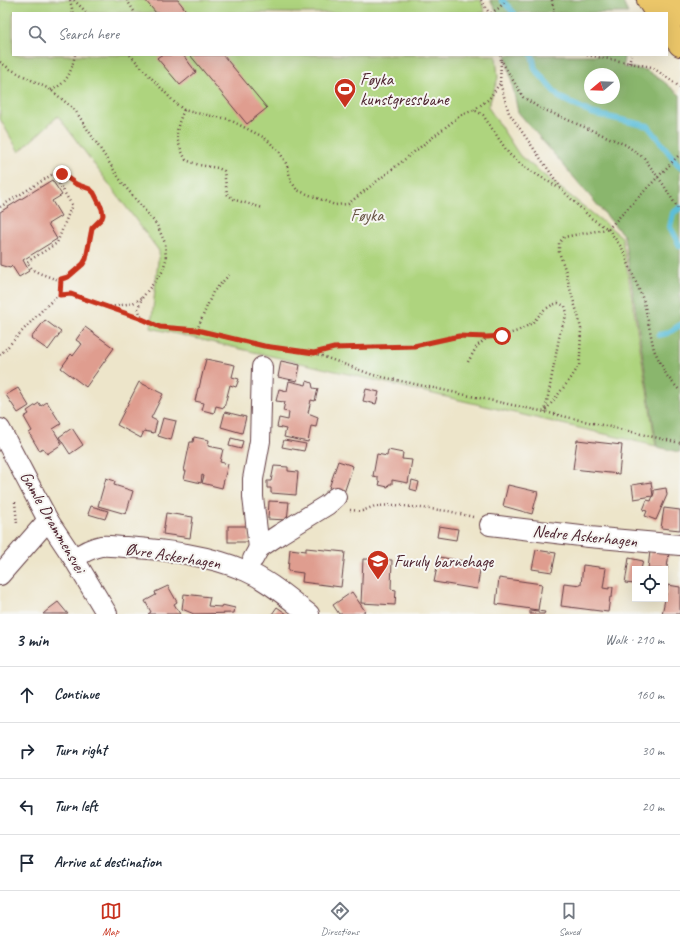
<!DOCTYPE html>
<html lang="en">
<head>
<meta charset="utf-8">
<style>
  :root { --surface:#fff; --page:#f6f6f7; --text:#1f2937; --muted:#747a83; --line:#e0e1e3; --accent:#c8321e }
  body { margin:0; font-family:Caveat,sans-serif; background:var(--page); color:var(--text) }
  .controls { position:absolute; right:12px; bottom:12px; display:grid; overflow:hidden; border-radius:0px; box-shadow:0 4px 16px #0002 }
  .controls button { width:36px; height:36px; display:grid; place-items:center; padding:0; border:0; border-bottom:1px solid var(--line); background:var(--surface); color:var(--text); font:20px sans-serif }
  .compass { position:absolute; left:584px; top:68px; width:36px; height:36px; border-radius:50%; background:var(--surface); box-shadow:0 4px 16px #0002; rotate:251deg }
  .stop { position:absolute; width:12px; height:12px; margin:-9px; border:3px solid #c8321e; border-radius:50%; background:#fff }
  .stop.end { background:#c8321e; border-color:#fff; box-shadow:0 1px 4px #0008 }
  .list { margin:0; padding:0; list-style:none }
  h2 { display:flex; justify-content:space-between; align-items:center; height:52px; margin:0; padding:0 16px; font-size:17px }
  h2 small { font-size:13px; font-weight:400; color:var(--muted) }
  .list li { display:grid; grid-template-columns:26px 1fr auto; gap:12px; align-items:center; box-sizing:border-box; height:56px; padding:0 16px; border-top:1px solid var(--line) }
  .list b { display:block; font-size:15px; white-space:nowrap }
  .list em { font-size:13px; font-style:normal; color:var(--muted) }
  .icon { flex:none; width:22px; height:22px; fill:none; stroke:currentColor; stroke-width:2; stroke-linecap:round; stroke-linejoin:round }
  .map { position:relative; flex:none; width:680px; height:614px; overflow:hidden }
  .search { position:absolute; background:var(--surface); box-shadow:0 4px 16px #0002; left:12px; right:12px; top:12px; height:44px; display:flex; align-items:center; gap:10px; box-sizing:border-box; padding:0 14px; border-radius:0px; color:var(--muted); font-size:15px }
  .sheet { height:276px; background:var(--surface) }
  nav { display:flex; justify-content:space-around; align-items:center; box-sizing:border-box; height:56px; border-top:1px solid var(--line); background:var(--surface); font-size:11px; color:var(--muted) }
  nav a { display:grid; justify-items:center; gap:2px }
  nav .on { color:var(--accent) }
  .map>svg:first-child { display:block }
  .green { fill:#aed47e; stroke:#7c7a54 }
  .forest { fill:#8ab66d; stroke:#6a6a4c; fill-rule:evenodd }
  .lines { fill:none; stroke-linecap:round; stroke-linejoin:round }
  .stream { stroke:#5bbed9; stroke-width:6 }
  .building { fill:#df9d8f }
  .minor-casing { stroke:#623d43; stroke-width:22 }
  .major-casing { stroke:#623d43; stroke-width:24 }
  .path { stroke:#623d43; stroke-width:2.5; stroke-dasharray:1 3; stroke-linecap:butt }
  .minor { stroke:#fff; stroke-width:20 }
  .major { stroke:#ebc669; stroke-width:22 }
  .path-bridge { stroke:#623d43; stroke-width:2.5; stroke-dasharray:1 3; stroke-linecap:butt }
  .route { stroke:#c8321e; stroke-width:5 }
  .labels { text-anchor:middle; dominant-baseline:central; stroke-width:4; stroke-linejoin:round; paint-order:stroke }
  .poi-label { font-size:17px; fill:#4a1f2b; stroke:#f6f6f2; text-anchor:start }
  .park-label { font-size:17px; fill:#685544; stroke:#f6f6f2 }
  .street-label { font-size:17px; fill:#4a1f2b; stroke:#f6f6f2 }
</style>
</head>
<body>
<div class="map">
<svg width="680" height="614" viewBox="0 0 680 614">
  <rect width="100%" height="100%" fill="#f6f6f2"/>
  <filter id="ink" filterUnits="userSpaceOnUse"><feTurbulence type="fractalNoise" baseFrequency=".025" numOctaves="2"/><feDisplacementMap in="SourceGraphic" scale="8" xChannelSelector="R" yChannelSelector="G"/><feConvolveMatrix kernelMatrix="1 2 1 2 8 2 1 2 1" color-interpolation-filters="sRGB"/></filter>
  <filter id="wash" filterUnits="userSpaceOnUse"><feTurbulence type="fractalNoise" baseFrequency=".012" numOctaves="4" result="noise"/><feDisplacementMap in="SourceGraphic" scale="16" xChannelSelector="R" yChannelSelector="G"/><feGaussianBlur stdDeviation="0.9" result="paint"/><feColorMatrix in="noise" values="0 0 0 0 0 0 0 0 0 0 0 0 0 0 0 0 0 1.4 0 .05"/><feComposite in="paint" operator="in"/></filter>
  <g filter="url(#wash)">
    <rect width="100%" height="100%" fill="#ede5ca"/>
    <polygon class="green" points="0,0 481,0 485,13 13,13 13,55 496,55 498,78 488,107 520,156 622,237 656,446 151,328 159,251 58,116 19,152 0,119"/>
    <g class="forest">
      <polygon points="490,0 622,0 628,13 497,13"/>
      <path d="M 506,55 L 624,55 L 623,67 L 646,70 L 663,81 L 680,95 L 680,452 L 657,447 L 624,236 L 518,112 ZM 590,74 L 614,74 L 614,98 L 590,98 Z"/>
    </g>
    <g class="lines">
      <g class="stream">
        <polyline points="502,0 514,13"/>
        <polyline points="532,55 535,69 559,97 591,113 648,126 680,167"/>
        <polyline points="680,208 673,213 670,227 680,246"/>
        <polyline points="659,335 668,333 680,325"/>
      </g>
    </g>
    <g id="blocks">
      <g class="building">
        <polygon points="145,0 178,0 188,13 156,13"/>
        <polygon points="161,55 183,55 196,72 180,85 157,58"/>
        <polygon points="190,55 223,55 267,108 247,124"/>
        <polygon points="52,180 62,195 52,201 61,216 48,224 57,239 23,260 29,271 19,277 12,266 10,268 0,265 0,212"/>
        <polygon points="45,320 61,332 48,350 31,338"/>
        <polygon points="85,327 114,348 86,387 61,368 71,354 73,356 82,344 76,340"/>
        <polygon points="206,359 235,365 232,377 239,379 236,387 230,385 224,408 216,406 214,413 202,410 204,403 195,401 198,388 199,388"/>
        <polygon points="281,361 300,365 297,381 278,377"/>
        <polygon points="289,381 306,385 307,381 312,383 313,388 318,389 315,401 311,400 308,413 318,417 316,427 311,426 308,442 284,437 286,429 277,427 279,418 288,420 289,412 283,411 285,402 276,401 279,389 287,391"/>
        <polygon points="139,382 163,394 151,418 157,421 154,433 144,431 141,438 117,425"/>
        <polygon points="18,388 29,406 18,413 6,395"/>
        <polygon points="366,389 379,392 376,404 363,401"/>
        <polygon points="47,402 61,424 53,429 62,444 47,454 43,448 39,450 29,433 32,431 24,417 29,414 27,411 39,403 41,406"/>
        <polygon points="225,412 246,417 242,433 221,427"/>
        <polygon points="163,418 176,421 171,440 158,436"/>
        <polygon points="72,428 83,445 70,454 59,437"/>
        <polygon points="194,437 209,440 208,446 223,449 220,462 228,464 222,488 202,483 204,476 202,475 201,483 184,479 186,471 184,471 190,442 193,442"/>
        <polygon points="231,438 243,441 241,449 229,446"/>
        <polygon points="284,440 306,444 304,451 282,447"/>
        <polygon points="577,440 622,445 619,474 573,469"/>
        <polygon points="388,450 403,453 402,459 412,460 408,483 392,480 392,484 389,484 388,487 379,485 380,482 378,481 378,477 373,476 377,454 387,456"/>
        <polygon points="338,461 353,466 344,493 329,488"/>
        <polygon points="274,466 288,467 288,471 298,472 296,495 271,493 271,488 267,488 267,481 271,481"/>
        <polygon points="106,478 115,481 114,485 133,491 126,514 98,506"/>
        <polygon points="412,480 419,482 417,491 410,489"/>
        <polygon points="651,482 653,496 634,499 632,485"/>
        <polygon points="508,485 538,492 532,514 503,506"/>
        <polygon points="666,488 667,495 656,520 645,516 647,511 643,510 647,500 651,501 654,493 654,490"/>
        <polygon points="269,501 289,502 287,520 268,519"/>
        <polygon points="91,506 108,511 105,519 88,514"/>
        <polygon points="664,508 680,510 680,530 661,528"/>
        <polygon points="166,513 193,517 190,538 163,534"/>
        <rect x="228" y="526" width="21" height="16"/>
        <polygon points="439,526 458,529 456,540 437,537"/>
        <polygon points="306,548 345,552 341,587 302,582 303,573 288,571 290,549 306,551"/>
        <polygon points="536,550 556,553 552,572 532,569"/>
        <polygon points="650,551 669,553 666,575 665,569 648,569"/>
        <polygon points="439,557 481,564 477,589 434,582"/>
        <polygon points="629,558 643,561 641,569 635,569 635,584 625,583"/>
        <polygon points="363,559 392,560 391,589 396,590 395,605 361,603"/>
        <polygon points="583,565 606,568 603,588 609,589 609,587 613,587 612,597 610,597 608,612 561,606 564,583 581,585"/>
        <polygon points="499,578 542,584 538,610 496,604"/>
        <polygon points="668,585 680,587 680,614 662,614"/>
        <polygon points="168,586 177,602 174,604 180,614 148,614 151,612 145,601 156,595 155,592"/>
        <polygon points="352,592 365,611 361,614 339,614 333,605"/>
        <polygon points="184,594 210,597 208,606 221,607 222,605 235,608 234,613 194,614 182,609"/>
        <polygon points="58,602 68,614 43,614 50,608"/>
        <polygon points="277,607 287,614 272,614"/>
        <polygon points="530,610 545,612 544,614 530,614"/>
      </g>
    </g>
  </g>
  <g filter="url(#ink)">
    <use href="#blocks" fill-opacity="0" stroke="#623d43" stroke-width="1"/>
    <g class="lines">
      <g class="minor-casing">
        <g id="minor">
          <polyline points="0,429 48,520 74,559 107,614"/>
          <polyline points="490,525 589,537 680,545"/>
          <polyline points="259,548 253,497 253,479 260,441 262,367"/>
          <path d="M 74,559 C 82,553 91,548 101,546 C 109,545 118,547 126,547 C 166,550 209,555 246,571 C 269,581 289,599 309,614"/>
          <polyline points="253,559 259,548 280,534 327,505 336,497"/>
          <polyline points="0,575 48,520"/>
        </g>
      </g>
      <g class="major-casing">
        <g id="major">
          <polyline points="648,0 656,13"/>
          <polyline points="671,0 680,16"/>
          <polyline points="667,28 680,45"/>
        </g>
      </g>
      <g class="path">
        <polyline points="70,0 73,13"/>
        <polyline points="74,0 87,13"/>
        <polyline points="127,0 135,13"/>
        <polyline points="481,0 489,13"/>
        <polyline points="552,0 554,13"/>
        <polyline points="491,13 499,8 506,0"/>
        <polyline points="130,55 175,103 184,110 191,112 228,119 265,138 279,151 287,165 291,181 297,190 335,205 348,204 461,115 474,110 483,115 509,154 523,166 562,190 591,218 608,229 622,248 644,302 654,350 667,376 680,391"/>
        <polyline points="500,55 501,60 523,97 538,107 626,145 644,158 663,184 680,212"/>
        <polyline points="587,55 652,67 676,84 680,88"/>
        <polyline points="501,61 500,83 509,113 561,188"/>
        <polyline points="0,62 10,69 51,90 75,110 123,184 157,225 165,243 166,260 162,272 142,298 138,308 142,319 160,327 197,330 264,346 314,353 373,375 545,412 680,443"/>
        <polyline points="629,63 631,55"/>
        <path d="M 51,90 C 68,83 71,72 75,55"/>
        <path d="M 184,110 C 174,132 175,138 186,160 L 199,165 L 218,168 L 224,171 L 227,194 L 235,200 L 263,208"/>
        <polyline points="474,110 489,99 500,83"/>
        <polyline points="0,207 53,174 62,174 76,184 90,189 94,193 103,209 103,215 102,219 92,228 86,259 83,264 68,277 61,279 55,279 39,273 33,270 27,262 57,243 72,205 53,174"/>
        <polyline points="60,295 61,279"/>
        <polyline points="110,307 133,303 142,298"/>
        <polyline points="197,330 213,292 229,275"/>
        <polyline points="314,353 334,348 414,346 459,336 487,337 502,336 518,331 532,323 544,310 552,305 558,303 565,306 567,313 560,333 545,412"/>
        <path d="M 0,355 C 10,345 52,297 60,295 C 66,293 73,295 79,297 L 142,319"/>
        <polyline points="468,362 477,346 487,338"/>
        <polyline points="546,410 571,378 579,366 580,356 581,329 578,315 571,293 566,272 559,252 559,243 564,237 607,229"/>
        <polyline points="15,502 17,524"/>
        <polyline points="350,510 362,511 375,506 395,505 448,511 473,517"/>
      </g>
      <use href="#minor" class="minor"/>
      <use href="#major" class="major"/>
      <polyline class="path-bridge" points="608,229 680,154"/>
    </g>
  </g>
  <g class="lines" filter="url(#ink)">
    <polyline class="route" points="62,174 76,184 90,189 94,193 102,209 103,215 102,218 92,228 86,259 83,264 68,277 61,279 60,295 71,294 79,297 142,319 160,327 197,330 264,346 314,353 334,348 414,346 459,336 487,337 502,336"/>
  </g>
  <defs>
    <g id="stadium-pin" transform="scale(1.15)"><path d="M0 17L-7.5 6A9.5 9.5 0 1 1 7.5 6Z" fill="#c8321e" stroke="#f6f6f2"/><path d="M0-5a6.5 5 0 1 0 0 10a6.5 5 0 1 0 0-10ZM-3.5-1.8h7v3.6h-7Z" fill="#fff"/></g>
    <g id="school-pin" transform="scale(1.15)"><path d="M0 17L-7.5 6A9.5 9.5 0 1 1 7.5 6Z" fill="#c8321e" stroke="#f6f6f2"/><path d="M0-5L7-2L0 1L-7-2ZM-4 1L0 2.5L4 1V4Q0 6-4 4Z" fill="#fff"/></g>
  </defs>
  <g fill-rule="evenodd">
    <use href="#stadium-pin" x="345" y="89"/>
    <use href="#school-pin" x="378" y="561"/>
  </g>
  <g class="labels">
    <g class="poi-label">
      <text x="360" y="79">Føyka<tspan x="360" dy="20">kunstgressbane</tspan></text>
      <text x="394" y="561">Furuly barnehage</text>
    </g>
    <g class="park-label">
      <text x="367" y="215">Føyka</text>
    </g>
    <g class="street-label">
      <text transform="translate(53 522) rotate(60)">Gamle Drammensvei</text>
      <text transform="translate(585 536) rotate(6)">Nedre Askerhagen</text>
      <text transform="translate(173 556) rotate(9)">Øvre Askerhagen</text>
    </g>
  </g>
</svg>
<div class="controls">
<button><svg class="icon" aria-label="locate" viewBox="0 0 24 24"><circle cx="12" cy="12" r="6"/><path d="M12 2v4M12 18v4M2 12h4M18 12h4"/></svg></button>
</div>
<svg class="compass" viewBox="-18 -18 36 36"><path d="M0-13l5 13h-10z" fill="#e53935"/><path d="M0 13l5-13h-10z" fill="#747a83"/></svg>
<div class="stop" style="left:502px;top:336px"></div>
<div class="stop end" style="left:62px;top:174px"></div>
<div class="search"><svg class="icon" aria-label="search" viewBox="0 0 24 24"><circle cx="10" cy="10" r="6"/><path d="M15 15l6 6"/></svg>Search here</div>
</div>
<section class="sheet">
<h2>3 min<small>Walk · 210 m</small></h2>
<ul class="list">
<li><svg class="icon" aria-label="ahead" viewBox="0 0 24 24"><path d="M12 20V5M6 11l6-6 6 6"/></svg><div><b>Continue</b></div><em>160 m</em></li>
<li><svg class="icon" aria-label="right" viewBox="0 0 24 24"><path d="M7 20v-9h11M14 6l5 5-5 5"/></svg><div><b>Turn right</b></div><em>30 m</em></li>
<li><svg class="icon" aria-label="left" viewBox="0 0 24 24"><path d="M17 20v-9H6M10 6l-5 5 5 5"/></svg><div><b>Turn left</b></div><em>20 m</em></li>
<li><svg class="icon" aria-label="arrive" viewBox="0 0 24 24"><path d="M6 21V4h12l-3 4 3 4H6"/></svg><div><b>Arrive at destination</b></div></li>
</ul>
</section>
<nav>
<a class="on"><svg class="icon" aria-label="map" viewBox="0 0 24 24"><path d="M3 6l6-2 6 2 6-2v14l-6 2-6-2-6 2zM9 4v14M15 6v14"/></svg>Map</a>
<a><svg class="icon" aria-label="directions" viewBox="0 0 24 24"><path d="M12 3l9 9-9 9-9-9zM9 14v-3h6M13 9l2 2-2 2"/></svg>Directions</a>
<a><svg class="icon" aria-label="saved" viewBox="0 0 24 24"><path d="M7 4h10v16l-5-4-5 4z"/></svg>Saved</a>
</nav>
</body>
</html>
